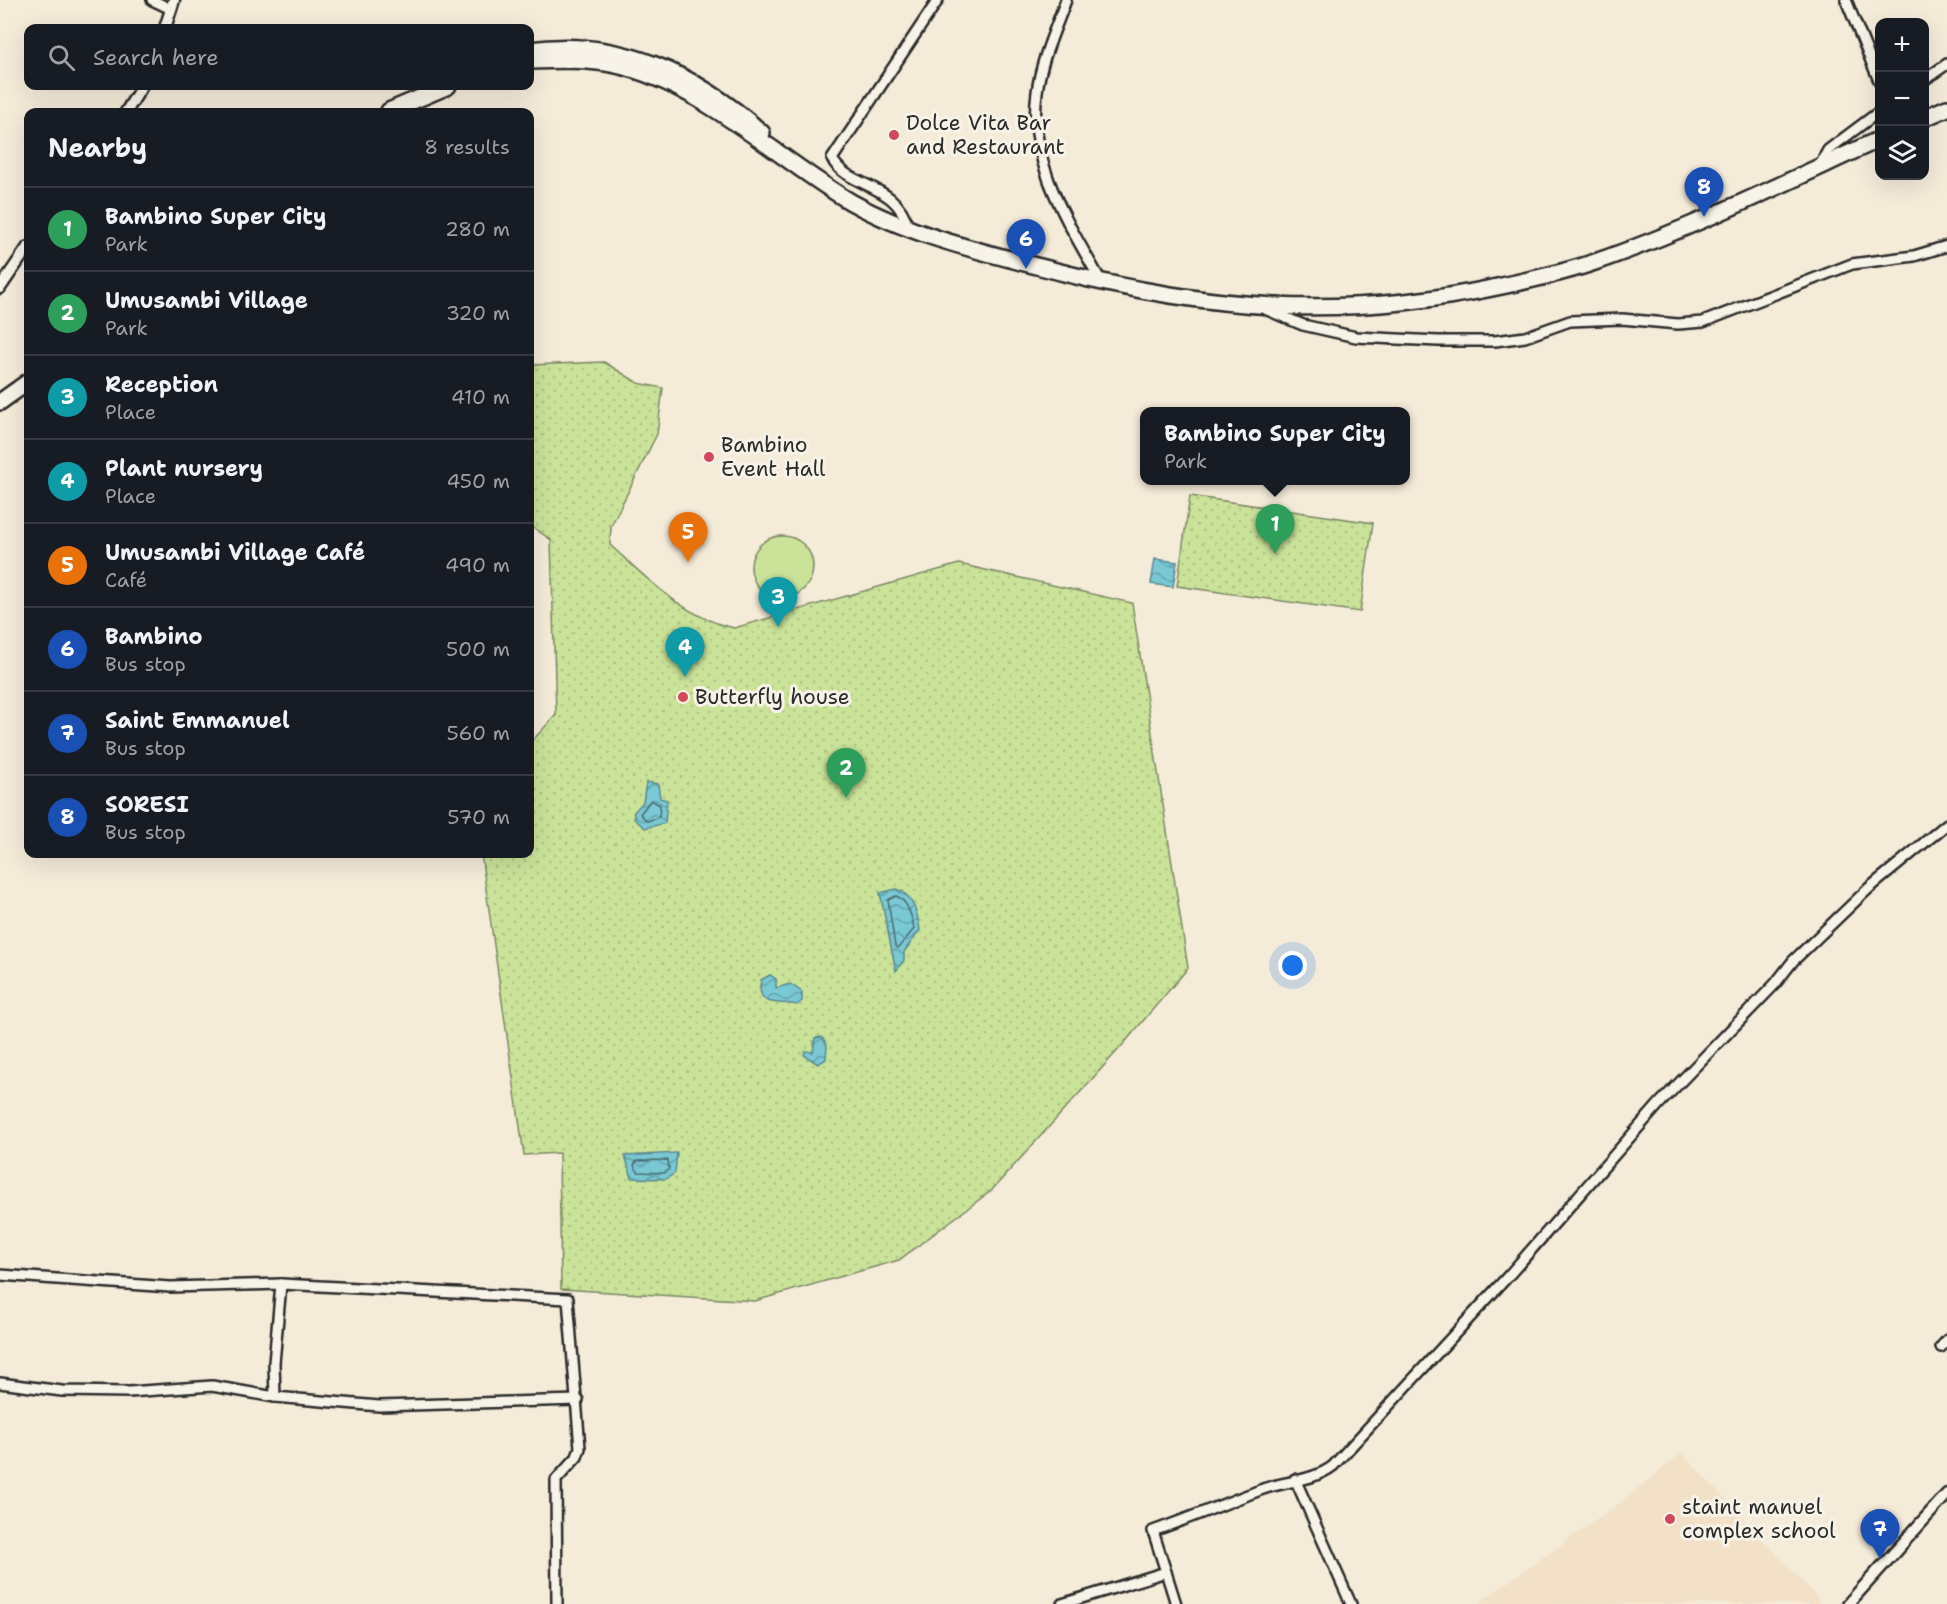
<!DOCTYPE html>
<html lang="en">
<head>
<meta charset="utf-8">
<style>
  :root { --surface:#171b24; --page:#242831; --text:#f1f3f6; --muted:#9ea1a6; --line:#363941; --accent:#8c9099 }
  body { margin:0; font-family:"Shantell Sans",sans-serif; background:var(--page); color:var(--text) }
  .controls { position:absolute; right:18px; top:18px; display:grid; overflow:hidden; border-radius:12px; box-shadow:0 6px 24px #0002 }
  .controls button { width:54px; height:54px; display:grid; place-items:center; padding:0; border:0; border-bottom:2px solid var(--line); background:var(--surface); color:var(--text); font:30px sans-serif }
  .you { position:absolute; left:1293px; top:966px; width:21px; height:21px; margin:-15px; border:4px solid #fff; border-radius:50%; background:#1a73e8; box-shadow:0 0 0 9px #1a73e833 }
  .badge { display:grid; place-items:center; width:39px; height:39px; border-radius:50%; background:var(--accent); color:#fff; font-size:20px; font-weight:700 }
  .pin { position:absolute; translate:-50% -50px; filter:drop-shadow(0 2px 3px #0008) }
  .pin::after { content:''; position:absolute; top:32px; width:21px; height:18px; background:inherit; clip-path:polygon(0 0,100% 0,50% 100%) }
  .popup { position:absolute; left:1140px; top:407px; width:270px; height:78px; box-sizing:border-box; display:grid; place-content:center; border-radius:12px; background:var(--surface); filter:drop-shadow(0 2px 4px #0005); font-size:20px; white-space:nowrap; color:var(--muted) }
  .popup b { font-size:22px; color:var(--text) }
  .popup::after { content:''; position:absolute; left:50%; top:100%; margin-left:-12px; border:12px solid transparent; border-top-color:var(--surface) }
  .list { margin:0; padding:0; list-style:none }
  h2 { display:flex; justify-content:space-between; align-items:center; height:78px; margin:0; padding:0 24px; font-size:26px }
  h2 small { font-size:20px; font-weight:400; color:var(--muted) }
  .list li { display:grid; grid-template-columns:39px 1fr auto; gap:18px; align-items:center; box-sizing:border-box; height:84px; padding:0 24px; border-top:2px solid var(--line) }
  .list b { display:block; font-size:22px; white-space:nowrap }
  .list p { margin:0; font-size:20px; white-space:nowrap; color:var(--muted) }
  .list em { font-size:20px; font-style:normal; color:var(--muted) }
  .icon { flex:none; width:33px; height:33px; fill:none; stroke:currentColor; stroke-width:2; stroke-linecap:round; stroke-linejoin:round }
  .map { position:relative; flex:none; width:1947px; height:1604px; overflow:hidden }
  .search { position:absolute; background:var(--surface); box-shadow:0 6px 24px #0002; left:24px; top:24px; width:510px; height:66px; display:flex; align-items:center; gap:15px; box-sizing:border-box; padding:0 21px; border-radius:12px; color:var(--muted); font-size:22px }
  .panel { position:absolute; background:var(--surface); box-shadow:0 6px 24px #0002; left:24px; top:108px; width:510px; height:750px; border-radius:12px }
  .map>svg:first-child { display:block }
  .built { fill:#f2e1c7 }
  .park { fill:url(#park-dots); stroke:#7a8762; stroke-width:1.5 }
  .garden { fill:#cae399; stroke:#7a8762; stroke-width:1.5 }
  .water { fill:url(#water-waves); stroke:#5a8990; stroke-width:1.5 }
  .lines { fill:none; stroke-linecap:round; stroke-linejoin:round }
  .shore { stroke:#4a6a6f; stroke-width:1.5 }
  .minor-casing { stroke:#2b2b2b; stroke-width:14 }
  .tertiary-casing { stroke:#2b2b2b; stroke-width:15 }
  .trunk-casing { stroke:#2b2b2b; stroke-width:20 }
  .minor { stroke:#f7f3e8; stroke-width:9 }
  .tertiary { stroke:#f7f3e8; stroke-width:10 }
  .trunk { stroke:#f7f3e8; stroke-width:15 }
  .poi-dot { fill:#d1495b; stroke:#f7f3e8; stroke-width:2 }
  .labels { text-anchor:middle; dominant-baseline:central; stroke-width:6; stroke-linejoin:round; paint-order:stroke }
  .poi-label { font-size:21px; fill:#2b2b2b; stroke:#f7f3e8; text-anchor:start }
</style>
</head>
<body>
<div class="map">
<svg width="1947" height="1604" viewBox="0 0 1947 1604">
  <defs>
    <pattern id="park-dots" width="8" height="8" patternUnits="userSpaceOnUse" patternTransform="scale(1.5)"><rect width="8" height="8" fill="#cae399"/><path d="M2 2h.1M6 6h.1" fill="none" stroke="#aec384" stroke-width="1.8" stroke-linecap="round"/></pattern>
    <pattern id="water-waves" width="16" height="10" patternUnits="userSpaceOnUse" patternTransform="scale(1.5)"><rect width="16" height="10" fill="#79c8d4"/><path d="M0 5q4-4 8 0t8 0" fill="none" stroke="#63a3ac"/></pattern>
  </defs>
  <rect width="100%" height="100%" fill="#f5ebd9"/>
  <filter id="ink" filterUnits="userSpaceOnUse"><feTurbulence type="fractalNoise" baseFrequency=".0167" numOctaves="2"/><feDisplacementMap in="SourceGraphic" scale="12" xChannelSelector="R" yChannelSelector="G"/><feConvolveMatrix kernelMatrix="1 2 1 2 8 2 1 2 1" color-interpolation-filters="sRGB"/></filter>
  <g filter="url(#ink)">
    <polygon class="built" points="1682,1453 1817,1597 1818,1604 1477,1604 1616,1506"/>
    <g class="park">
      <path d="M 604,362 L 638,383 L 663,388 L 657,434 L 611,526 L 610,545 C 648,579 683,617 734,628 L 959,564 L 1132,603 L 1188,968 L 1120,1048 L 992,1190 L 899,1260 L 755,1301 L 561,1289 L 559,1153 L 524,1155 L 481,854 L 530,854 L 530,743 L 556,715 L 551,540 L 530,525 L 530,365 Z"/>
      <polygon points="1190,496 1373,523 1360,612 1177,586"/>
    </g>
    <circle class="garden" cx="782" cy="567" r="31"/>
    <g class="water">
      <polygon points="1155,559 1177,562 1173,587 1151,584"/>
      <polygon points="646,782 658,784 660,798 667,800 665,823 645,828 634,819 634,812 643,802"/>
      <path d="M 896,889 C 913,894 918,915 920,930 L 904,952 L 904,960 L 896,971 L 880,893 Z"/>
      <path d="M 770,975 L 776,979 L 776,988 L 790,984 L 802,992 L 802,1001 L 797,1005 C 781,1000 755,1010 761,980 Z"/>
      <polygon points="822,1037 827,1045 826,1059 818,1064 804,1055 805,1051 813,1052 815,1038"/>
      <polygon points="677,1153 675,1173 666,1179 632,1178 625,1156"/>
    </g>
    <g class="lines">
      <g class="shore">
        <polygon points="651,800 660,805 659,817 647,821 640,814"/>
        <path d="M 896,896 C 908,900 912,917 914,929 L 898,948 L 895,946 L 888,900 Z"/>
        <polygon points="668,1160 669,1169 664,1173 638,1172 634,1165 637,1161"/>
      </g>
      <g class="minor-casing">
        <g id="minor">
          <polyline points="152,0 171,9"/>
          <path d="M 1066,0 C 1055,30 1041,60 1037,92 C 1027,162 1069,224 1102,283"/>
          <polyline points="1846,0 1880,83"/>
          <polyline points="1924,80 1947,64"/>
          <polyline points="1819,167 1828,150 1880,111"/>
          <path d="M 908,227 C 897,182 849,189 832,159 L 938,0"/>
          <polyline points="1265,309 1303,325 1356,337 1438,341 1495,341 1525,337 1570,321 1622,319 1678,324 1703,322 1852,264 1914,256 1947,246"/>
          <polyline points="0,1275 170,1287 281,1284 568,1299 580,1448 577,1457 556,1480 557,1604"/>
          <polyline points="1941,1347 1947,1340"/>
          <polyline points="0,1383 62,1391 129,1392 212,1386 275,1397 379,1406 578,1400"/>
          <polyline points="275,1397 274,1363 281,1284"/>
          <polyline points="1295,1479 1351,1604"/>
          <polyline points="1166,1572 1176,1604"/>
          <path d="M 1062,1604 L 1166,1572 L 1153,1531 C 1190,1518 1226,1503 1263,1489 C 1287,1481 1313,1481 1333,1466 L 1510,1274 L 1659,1104 L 1775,984 L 1793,961 L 1868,889 L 1947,824"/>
        </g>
      </g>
      <g class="tertiary-casing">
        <g id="tertiary">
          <polyline points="165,28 174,0"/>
          <polyline points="126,112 142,86"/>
          <polyline points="0,288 28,247"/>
          <polyline points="1848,1604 1947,1494"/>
        </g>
      </g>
      <g class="trunk-casing">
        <g id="trunk">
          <path d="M 530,50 C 618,37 698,75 762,133"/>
          <path d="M 530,61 C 558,60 587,59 616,65 C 702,84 776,158 851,202 C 914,237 987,253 1056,271 C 1208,310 1343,320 1497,287 C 1530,280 1563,273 1595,262 C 1693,228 1786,182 1880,139"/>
          <polyline points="389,111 448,86"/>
          <polyline points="1924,118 1947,108"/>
          <polyline points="0,402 28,382"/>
        </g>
      </g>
      <use href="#minor" class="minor"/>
      <use href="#tertiary" class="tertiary"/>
      <use href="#trunk" class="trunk"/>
    </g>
  </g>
  <g class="poi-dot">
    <circle cx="894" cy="135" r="6"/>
    <circle cx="709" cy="457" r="6"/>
    <circle cx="683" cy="697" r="6"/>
    <circle cx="1670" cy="1519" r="6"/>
  </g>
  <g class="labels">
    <g class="poi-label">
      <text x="906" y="123">Dolce Vita Bar<tspan x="906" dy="24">and Restaurant</tspan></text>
      <text x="721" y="445">Bambino<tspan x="721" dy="24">Event Hall</tspan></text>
      <text x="695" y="697">Butterfly house</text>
      <text x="1682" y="1507">staint manuel<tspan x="1682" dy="24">complex school</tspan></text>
    </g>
  </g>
</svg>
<div class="controls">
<button>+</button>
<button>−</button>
<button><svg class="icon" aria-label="layers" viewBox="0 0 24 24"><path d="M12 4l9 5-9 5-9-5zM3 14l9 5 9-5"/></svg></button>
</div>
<div class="you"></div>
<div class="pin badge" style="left:1275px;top:554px;background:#2e9e5b">1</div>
<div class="popup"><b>Bambino Super City</b>Park</div>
<div class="pin badge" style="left:846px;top:798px;background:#2e9e5b">2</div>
<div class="pin badge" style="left:778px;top:627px;background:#0f9aa8">3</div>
<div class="pin badge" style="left:685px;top:677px;background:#0f9aa8">4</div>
<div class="pin badge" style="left:688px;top:562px;background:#e8710a">5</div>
<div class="pin badge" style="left:1026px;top:269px;background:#1a4fb4">6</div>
<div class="pin badge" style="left:1880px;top:1559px;background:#1a4fb4">7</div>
<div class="pin badge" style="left:1704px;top:217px;background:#1a4fb4">8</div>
<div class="search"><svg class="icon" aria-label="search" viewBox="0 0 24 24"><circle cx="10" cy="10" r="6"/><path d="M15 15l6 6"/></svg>Search here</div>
<section class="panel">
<h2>Nearby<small>8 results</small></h2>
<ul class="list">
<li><span class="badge" style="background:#2e9e5b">1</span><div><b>Bambino Super City</b><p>Park</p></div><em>280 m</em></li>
<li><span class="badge" style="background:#2e9e5b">2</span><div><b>Umusambi Village</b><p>Park</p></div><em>320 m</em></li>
<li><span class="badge" style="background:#0f9aa8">3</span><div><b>Reception</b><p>Place</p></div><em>410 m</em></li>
<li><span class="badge" style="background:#0f9aa8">4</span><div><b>Plant nursery</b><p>Place</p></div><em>450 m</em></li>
<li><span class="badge" style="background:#e8710a">5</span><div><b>Umusambi Village Café</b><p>Café</p></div><em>490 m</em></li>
<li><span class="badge" style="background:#1a4fb4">6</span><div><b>Bambino</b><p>Bus stop</p></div><em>500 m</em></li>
<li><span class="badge" style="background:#1a4fb4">7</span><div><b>Saint Emmanuel</b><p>Bus stop</p></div><em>560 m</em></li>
<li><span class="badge" style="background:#1a4fb4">8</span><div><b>SORESI</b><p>Bus stop</p></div><em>570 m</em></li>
</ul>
</section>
</div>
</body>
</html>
